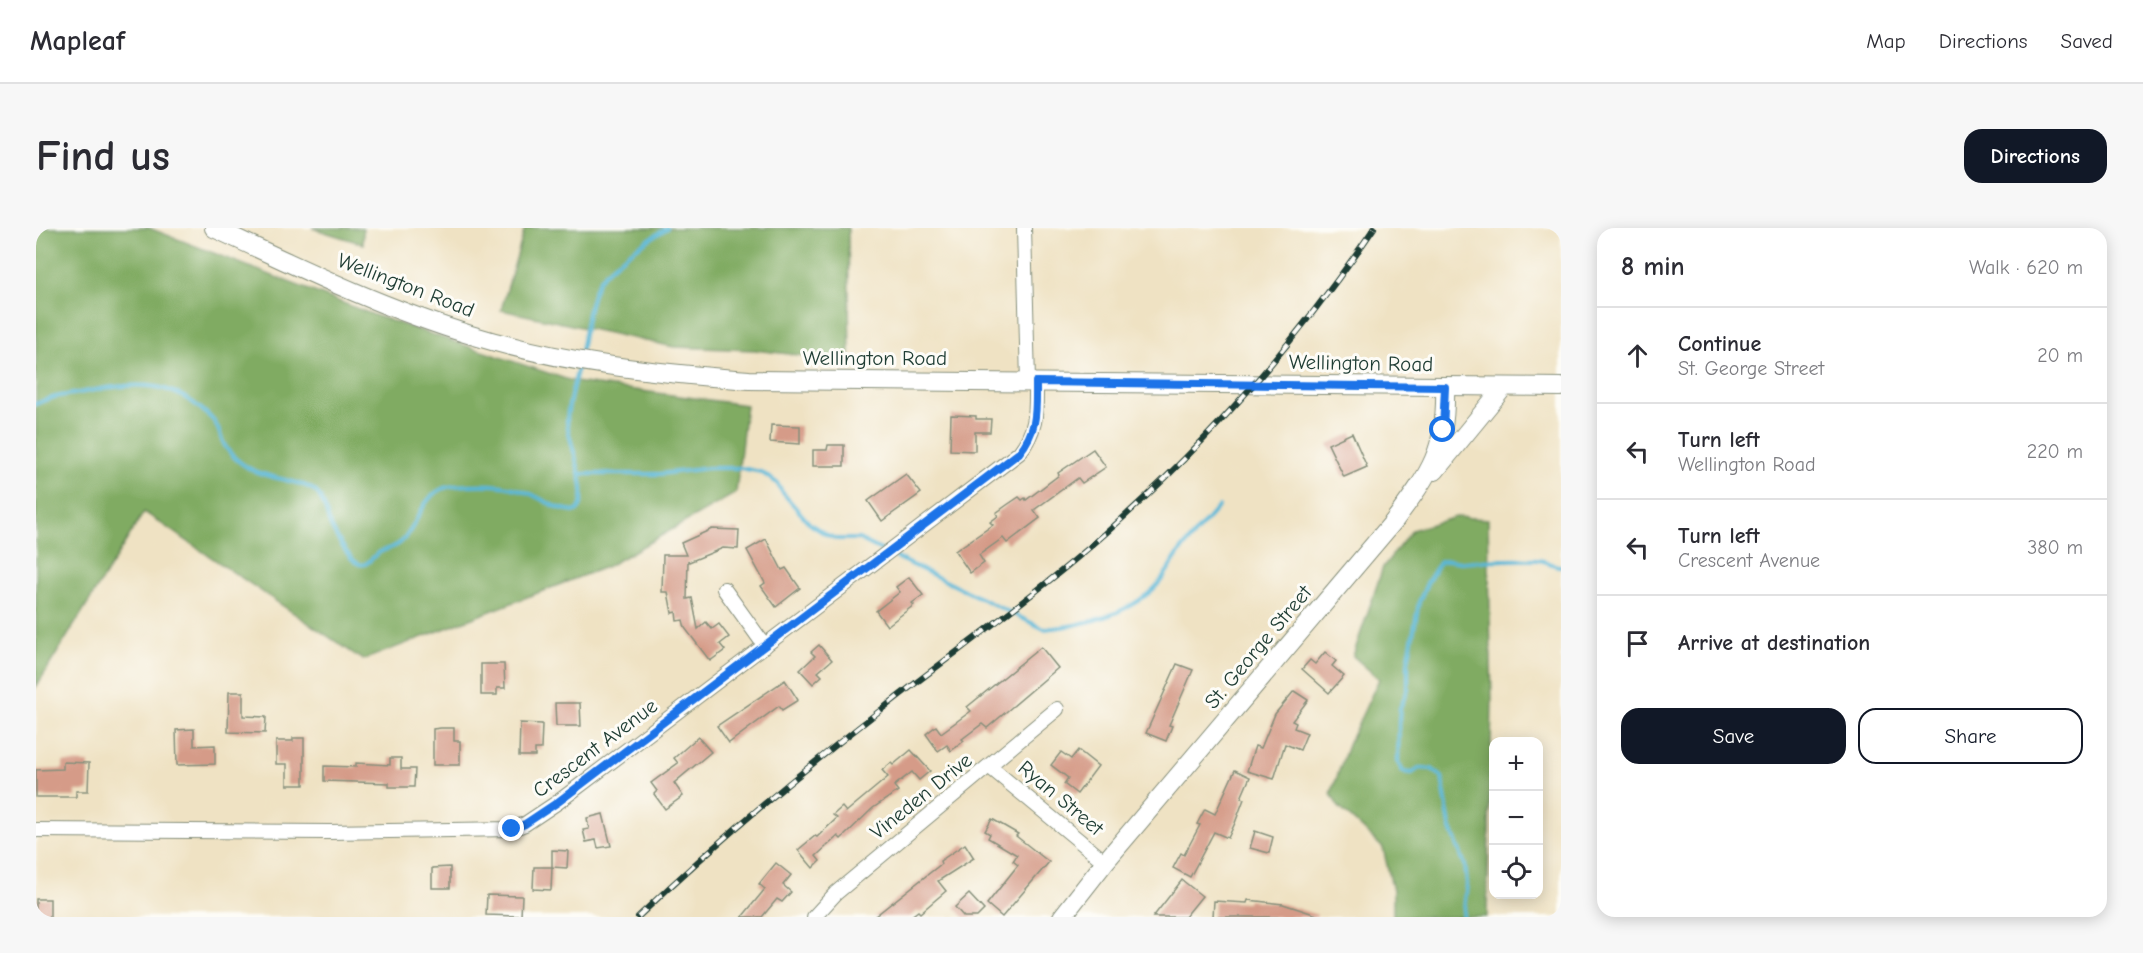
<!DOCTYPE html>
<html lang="en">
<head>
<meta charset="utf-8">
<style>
  :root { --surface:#fff; --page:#f7f7f7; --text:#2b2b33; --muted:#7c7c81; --line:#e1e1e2; --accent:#111827 }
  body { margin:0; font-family:"Comic Neue",sans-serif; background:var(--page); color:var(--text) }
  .controls { position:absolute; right:18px; bottom:18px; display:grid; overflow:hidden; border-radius:12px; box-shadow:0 3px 15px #0003 }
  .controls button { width:54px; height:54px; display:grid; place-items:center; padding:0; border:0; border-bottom:2px solid var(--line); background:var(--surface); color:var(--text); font:30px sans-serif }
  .stop { position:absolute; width:18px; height:18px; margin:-14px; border:4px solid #1a73e8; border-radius:50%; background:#fff }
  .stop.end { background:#1a73e8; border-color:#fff; box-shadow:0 2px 6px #0008 }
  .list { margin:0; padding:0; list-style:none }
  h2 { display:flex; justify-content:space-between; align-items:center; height:78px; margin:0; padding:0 24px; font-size:26px }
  h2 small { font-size:20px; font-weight:400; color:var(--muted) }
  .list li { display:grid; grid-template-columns:39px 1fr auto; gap:18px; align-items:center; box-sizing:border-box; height:96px; padding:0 24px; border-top:2px solid var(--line) }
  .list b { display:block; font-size:22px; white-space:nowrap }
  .list p { margin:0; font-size:20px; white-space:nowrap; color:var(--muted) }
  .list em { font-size:20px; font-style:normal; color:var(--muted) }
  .actions { display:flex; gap:12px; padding:18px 24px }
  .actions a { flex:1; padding:14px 0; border:2px solid var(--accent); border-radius:18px; text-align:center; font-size:21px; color:var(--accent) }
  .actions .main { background:var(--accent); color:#fff }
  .icon { flex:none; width:33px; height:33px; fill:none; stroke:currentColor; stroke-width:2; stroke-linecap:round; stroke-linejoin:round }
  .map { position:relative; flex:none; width:1525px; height:689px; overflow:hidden; border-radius:18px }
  header { display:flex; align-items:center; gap:36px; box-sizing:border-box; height:84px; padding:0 30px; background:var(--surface); border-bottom:2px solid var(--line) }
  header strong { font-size:28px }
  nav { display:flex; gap:33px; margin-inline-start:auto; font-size:21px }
  .intro { display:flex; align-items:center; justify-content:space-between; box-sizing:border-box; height:144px; padding:0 36px }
  h1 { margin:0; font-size:42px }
  .button { padding:15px 27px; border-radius:18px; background:var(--accent); color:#fff; font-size:21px; font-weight:700 }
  main { display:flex; gap:36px; padding:0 36px }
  aside { flex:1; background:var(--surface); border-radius:18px; box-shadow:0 3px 15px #0003 }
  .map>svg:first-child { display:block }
  .forest { fill:#80ab62; stroke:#50744b; stroke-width:1.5 }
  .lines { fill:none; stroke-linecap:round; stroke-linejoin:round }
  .stream { stroke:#59b7d7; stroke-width:4 }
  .building { fill:#d59b88 }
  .street-casing { stroke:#87907c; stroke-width:16 }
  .secondary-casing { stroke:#87907c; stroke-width:20 }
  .street { stroke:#fff; stroke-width:14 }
  .secondary { stroke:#fff; stroke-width:18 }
  .rail-casing { stroke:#1f3d34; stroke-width:6 }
  .rail { stroke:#fdfcf7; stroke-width:4; stroke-dasharray:11; stroke-linecap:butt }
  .route { stroke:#1a73e8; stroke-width:8 }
  .labels { text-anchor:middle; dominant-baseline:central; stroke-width:6; stroke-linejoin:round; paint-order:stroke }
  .street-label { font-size:21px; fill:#1f3d34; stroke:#fdfcf7 }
</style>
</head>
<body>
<header>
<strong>Mapleaf</strong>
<nav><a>Map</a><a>Directions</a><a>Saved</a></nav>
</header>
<div class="intro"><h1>Find us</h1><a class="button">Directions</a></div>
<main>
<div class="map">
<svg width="1525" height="689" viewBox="0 0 1525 689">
  <rect width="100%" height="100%" fill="#fdfcf7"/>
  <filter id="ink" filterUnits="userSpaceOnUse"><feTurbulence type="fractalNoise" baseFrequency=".0167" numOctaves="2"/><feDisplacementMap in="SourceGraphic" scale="12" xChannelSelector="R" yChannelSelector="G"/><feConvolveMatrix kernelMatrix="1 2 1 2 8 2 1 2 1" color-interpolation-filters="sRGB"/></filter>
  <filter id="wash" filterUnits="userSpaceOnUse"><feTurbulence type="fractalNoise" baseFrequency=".008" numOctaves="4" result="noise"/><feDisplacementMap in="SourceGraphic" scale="24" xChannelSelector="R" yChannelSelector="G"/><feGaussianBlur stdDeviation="1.35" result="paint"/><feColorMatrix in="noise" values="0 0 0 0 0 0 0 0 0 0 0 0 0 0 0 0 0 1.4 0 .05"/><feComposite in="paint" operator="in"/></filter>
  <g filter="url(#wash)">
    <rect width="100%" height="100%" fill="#efe2c3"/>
    <g class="forest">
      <polygon points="0,0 113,0 338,87 539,154 710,177 700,265 572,338 327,432 108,284 0,459"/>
      <polygon points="276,0 327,0 327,16"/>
      <polygon points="489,0 812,0 814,133 718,122 638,119 465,82"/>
      <polygon points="1420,289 1452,291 1456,475 1451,689 1357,689 1357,663 1347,620 1302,578 1295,566 1312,517 1343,451 1317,428 1347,339 1376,302"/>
    </g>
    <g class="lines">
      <g class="stream">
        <path d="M 544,128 C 548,109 553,66 564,51 C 577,33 611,13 631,0"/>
        <path d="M 0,176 C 18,167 29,168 48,164 C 101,154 137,150 177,192 C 184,200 184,212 191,221 C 195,227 204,235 211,239 C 230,252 269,251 282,266 C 289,275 290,286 294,296 C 298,305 313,332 323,336 C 331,339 335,330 341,326 C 348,320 358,321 365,314 C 382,299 383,272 406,261 C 414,257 424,258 433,257 C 455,256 474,257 495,266 C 510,273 523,283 541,283 C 557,268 532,215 531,193 C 531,178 539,154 542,138"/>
        <polyline points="543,246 624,246 673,240 705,240 725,244 741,255 746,264 774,296 791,307 801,311 823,311 849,324"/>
        <path d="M 856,327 L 1008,401 C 1044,398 1085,388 1113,365 C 1126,355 1132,341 1141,328 C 1153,311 1169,295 1183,278"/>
        <path d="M 1427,689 L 1431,656 L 1429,637 L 1414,598 L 1406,549 L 1396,541 L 1383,540 L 1376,545 L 1367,544 L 1362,534 L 1363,492 L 1364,480 L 1372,461 L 1372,434 L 1383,374 L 1391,355 L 1404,334 L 1413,332 L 1425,334 C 1450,333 1477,331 1502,332 C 1512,333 1517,338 1525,338"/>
      </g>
    </g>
    <g id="blocks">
      <g class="building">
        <polygon points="915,187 940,188 940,191 955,191 954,204 939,204 939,223 914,222"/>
        <polygon points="735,197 764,198 764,216 734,214"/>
        <polygon points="1316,205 1331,239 1308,249 1292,216"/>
        <polygon points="792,217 808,217 808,238 777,238 777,222 791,222"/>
        <polygon points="1057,221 1070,239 1046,255 1042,250 998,282 1004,290 971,315 967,310 943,327 948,335 934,345 919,323 957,297 954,294 962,288 960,285 971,277 983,269 986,272 989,270 990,272 1023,247 1022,245"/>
        <polygon points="870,246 885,265 846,293 832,273"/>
        <polygon points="676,301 703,302 702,321 687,320 653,334 652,332 651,371 656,370 662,401 670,394 676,401 683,396 693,409 684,416 689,422 674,433 649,400 647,392 641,393 640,384 636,385 632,364 626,364 627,327 650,327 645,315"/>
        <polygon points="730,311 746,342 750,340 764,360 740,379 725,358 729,355 711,322"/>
        <polygon points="873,349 887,367 876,375 878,377 851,398 840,383 864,364 860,359"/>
        <polygon points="783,417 796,432 782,444 786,448 777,456 764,442 779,428 775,424"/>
        <polygon points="1005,419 1022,440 951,500 946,496 926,511 928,513 915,523 911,517 902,523 890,506 900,498 905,505 935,483 931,479"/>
        <polygon points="1289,424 1300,433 1296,438 1308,448 1293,465 1266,441 1274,432 1279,436"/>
        <polygon points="445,436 468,436 469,460 461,460 461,467 445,467"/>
        <polygon points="1141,436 1157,442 1133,497 1136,498 1130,513 1110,505"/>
        <polygon points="749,452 762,472 746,482 743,478 693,515 681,498"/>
        <polygon points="1258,463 1272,472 1256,493 1260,495 1258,500 1271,505 1264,522 1249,516 1238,551 1211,543 1219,518 1225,520 1239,486"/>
        <polygon points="193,464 207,464 207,488 230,489 229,505 192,504"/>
        <polygon points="519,475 544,475 545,498 520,498"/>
        <polygon points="484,495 506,496 505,521 499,521 499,528 483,528"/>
        <polygon points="405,500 418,500 418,513 424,513 424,537 397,537 397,501"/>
        <polygon points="158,501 158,518 179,517 179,536 141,537 140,502"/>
        <polygon points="662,509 675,524 638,555 647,568 629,581 618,566 621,563 615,555 642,535 638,530"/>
        <polygon points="257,510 268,510 268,557 251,557 251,536 240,536 240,513 257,513"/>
        <polygon points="875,522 894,543 883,552 876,544 858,558 862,563 837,580 805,611 802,608 780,628 784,633 777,640 762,622 779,608 781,609 801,590 797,587 806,579 810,584 852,549 846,542 855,535 857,537"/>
        <polygon points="1042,522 1062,538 1041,566 1028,556 1032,550 1015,537 1025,524 1035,531"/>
        <polygon points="354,530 365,530 365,541 379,541 378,559 353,559 353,555 288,553 288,538 320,539 320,535 354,537"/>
        <polygon points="27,534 53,535 52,563 40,563 40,569 0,569 0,542 27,541"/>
        <polygon points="1199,542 1214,549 1205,570 1208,571 1199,595 1192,610 1178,604 1154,649 1137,640 1145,625 1148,627 1164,597 1161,596 1169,581 1179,586"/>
        <polygon points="567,586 575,618 562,620 560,612 550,614 547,602 553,601 551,590"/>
        <polygon points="956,591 982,606 980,608 1013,634 966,689 951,676 982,637 977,633 981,627 952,610 954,606 949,603"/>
        <polygon points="1219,603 1237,609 1233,625 1214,620"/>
        <polygon points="929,616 938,630 902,653 910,663 884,685 882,683 874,689 838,689 905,636 904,633"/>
        <polygon points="516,622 532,623 531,640 516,639 515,662 497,661 498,639 516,639"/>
        <polygon points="740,635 755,647 747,657 755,664 746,674 741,671 726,689 706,689 729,661 723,656"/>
        <polygon points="414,639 414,660 396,660 396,640"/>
        <polygon points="1146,652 1166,668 1149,689 1117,689"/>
        <polygon points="933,666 948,682 941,689 928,689 919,679"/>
        <polygon points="451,667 486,668 485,688 450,687"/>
        <rect x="0" y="671" width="14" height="18"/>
        <polygon points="1212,672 1247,676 1281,687 1281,689 1177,689 1178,673 1211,675"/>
      </g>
    </g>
  </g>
  <g filter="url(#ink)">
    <use href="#blocks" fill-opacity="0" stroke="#87907c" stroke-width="1.5"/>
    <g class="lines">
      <g class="street-casing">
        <g id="street">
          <polyline points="988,0 992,154"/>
          <polyline points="688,361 729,418"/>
          <polyline points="954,539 1069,634"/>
          <path d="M 0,602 L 293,604 L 476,601 L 489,596 L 522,574 L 983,225 C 1002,201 1000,183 1000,154"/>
          <polyline points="778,689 800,665 1021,481"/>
        </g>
      </g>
      <g class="secondary-casing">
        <g id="secondary">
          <path d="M 178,0 C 262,39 346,80 435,107 C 526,135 619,145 713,152 L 1525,159"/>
          <polyline points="1399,243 1467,160"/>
          <path d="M 1026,689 L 1069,634 L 1358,293 C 1394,245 1411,222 1409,159"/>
        </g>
      </g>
      <use href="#street" class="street"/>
      <use href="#secondary" class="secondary"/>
      <g class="rail-casing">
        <path id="rail" d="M 602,689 C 679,615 762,546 846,481 C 921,422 999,368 1070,305 C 1172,215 1262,112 1338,0"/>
      </g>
      <use href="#rail" class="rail"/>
    </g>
  </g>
  <g class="lines" filter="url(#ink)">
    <path class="route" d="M 476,601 L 489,596 L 522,574 L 983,225 C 1002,201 1000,183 1000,154 L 1409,159 L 1407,202"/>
  </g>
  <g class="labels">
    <g class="street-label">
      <text transform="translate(370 57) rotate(21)">Wellington Road</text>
      <text x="839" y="130">Wellington Road</text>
      <text transform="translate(1325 135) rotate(1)">Wellington Road</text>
      <text transform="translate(1222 419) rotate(-50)">St. George Street</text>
      <text transform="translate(559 520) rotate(-37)">Crescent Avenue</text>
      <text transform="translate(885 568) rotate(-39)">Vineden Drive</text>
      <text transform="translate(1025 570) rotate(40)">Ryan Street</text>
    </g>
  </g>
</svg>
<div class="controls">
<button>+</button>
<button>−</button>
<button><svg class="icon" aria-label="locate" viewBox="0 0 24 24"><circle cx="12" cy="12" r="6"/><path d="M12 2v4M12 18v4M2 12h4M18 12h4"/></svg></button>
</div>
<div class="stop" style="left:1407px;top:202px"></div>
<div class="stop end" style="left:476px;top:601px"></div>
</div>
<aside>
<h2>8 min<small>Walk · 620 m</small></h2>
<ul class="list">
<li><svg class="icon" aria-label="ahead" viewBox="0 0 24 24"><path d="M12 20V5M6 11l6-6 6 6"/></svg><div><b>Continue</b><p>St. George Street</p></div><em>20 m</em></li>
<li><svg class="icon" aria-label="left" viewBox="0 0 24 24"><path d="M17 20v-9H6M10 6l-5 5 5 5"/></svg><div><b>Turn left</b><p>Wellington Road</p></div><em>220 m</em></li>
<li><svg class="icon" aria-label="left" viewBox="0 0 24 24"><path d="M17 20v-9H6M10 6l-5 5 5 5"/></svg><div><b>Turn left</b><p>Crescent Avenue</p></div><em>380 m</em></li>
<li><svg class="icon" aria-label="arrive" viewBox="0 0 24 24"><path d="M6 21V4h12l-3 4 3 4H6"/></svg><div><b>Arrive at destination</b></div></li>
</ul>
<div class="actions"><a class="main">Save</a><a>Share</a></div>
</aside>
</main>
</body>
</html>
